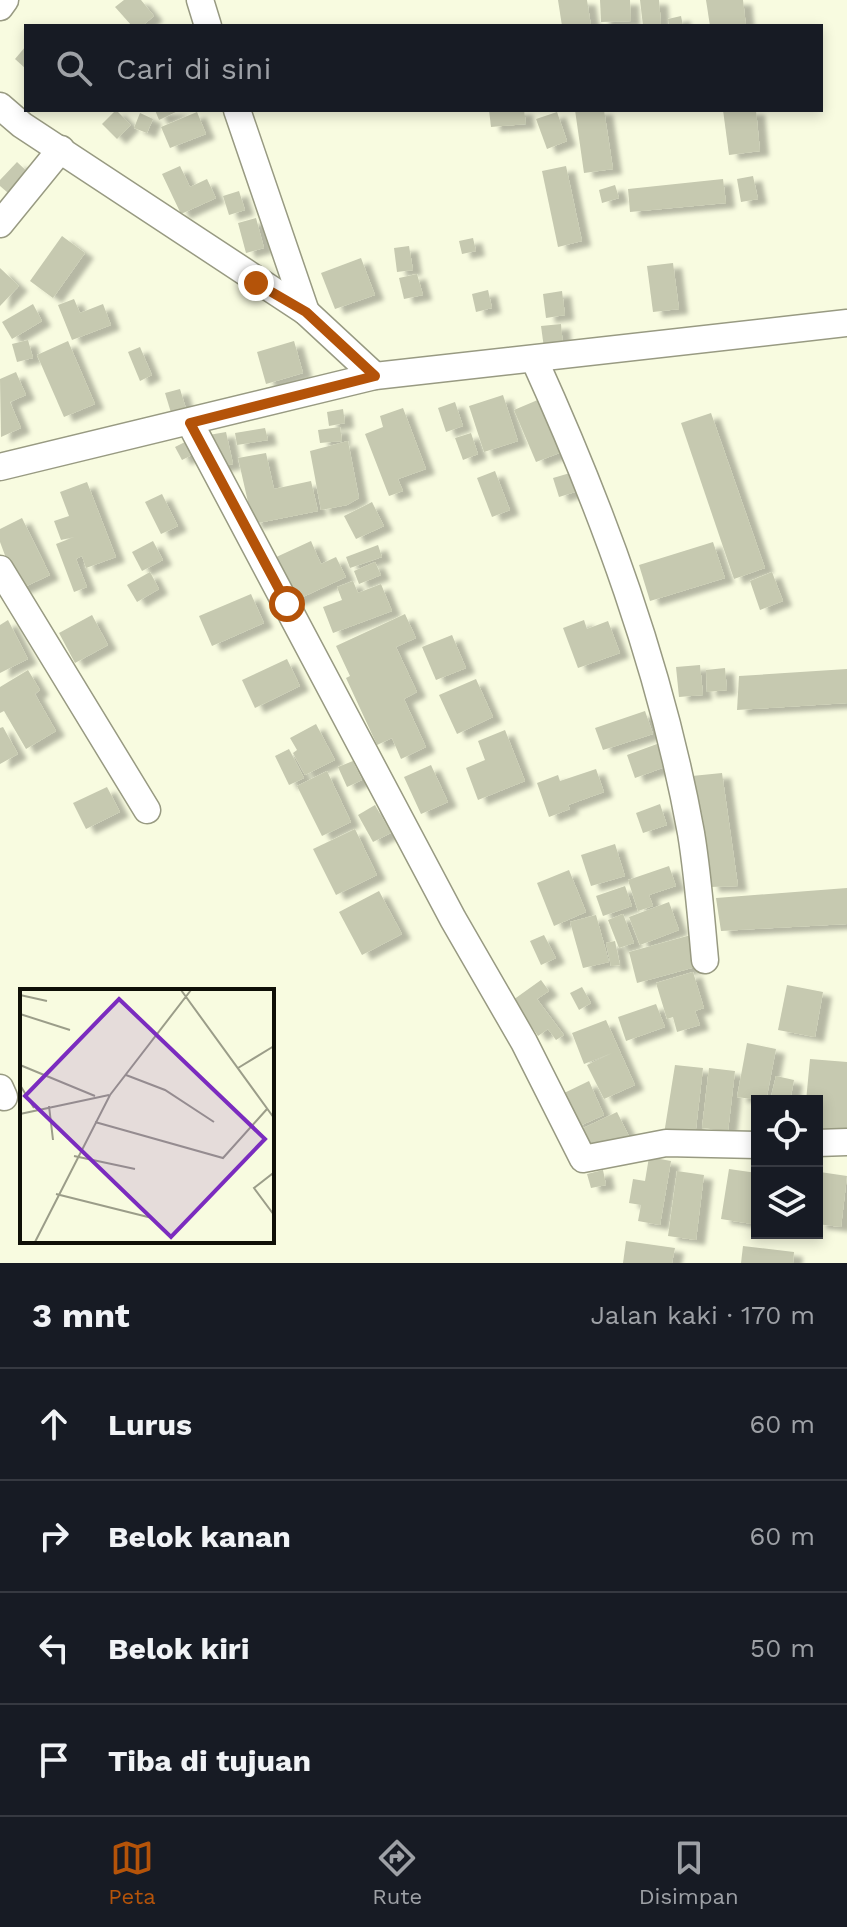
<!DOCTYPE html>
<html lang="id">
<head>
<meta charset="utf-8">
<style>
  :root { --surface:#171b24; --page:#20242c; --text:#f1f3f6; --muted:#9ea1a6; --line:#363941; --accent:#b45309 }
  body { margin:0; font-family:"Work Sans",sans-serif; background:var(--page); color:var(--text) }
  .controls { position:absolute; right:24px; bottom:24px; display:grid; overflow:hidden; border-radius:0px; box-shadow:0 4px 12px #0003 }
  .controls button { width:72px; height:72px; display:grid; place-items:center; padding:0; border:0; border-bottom:2px solid var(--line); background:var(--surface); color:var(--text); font:40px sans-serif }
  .stop { position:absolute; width:24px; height:24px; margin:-18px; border:6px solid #b45309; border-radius:50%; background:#fff }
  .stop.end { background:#b45309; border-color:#fff; box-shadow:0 2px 8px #0008 }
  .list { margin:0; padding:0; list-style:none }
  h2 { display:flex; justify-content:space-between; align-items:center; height:104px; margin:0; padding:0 32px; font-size:34px }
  h2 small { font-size:26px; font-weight:400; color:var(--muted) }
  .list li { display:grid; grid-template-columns:52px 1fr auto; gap:24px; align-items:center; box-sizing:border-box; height:112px; padding:0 32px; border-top:2px solid var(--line) }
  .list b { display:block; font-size:30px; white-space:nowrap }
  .list em { font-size:26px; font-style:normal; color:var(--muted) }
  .icon { flex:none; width:44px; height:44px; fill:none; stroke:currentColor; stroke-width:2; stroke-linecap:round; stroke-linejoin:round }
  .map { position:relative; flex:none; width:847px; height:1263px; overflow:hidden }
  .search { position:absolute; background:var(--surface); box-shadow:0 4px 12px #0003; left:24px; right:24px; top:24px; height:88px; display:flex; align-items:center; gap:20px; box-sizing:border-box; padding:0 28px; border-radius:0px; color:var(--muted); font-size:30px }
  .sheet { height:552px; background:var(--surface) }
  nav { display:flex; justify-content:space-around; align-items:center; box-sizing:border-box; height:112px; border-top:2px solid var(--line); background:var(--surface); font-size:22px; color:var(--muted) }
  nav a { display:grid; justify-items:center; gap:4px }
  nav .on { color:var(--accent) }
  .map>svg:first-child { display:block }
  .building { fill:#c6c9b0; filter:url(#shadow) }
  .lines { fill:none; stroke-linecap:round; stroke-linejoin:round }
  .minor-casing { stroke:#989a82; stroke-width:29 }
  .minor { stroke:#fff; stroke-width:26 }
  .route { stroke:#b45309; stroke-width:10 }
  .inset-road { fill:none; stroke:#9b9d89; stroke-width:2 }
  .view { fill:#7b2cbf; fill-opacity:0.15; stroke:#7b2cbf; stroke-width:4 }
  .inset-edge { fill:none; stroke:#0f0f07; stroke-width:4 }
</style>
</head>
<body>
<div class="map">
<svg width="847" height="1263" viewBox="0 0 847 1263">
  <defs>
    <filter id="shadow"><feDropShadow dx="9" dy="5" stdDeviation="2" flood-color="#0004"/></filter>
  </defs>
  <rect width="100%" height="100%" fill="#f8fbe0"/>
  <g class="building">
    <polygon points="124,0 141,0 154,16 142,26 132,26 115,7"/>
    <polygon points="558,0 587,0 591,26 562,26"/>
    <polygon points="600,0 630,0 631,21 601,22"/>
    <polygon points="640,0 659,0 661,25 643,26"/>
    <polygon points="706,0 743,0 746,26 710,26"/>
    <polygon points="681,16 683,26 669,26 668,19"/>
    <polygon points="26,46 26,69 15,59"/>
    <polygon points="116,110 131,125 117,139 102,124"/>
    <polygon points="155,110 180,110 159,120"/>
    <polygon points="489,110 524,110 526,124 491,127"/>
    <polygon points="575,110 604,110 613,169 584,173"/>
    <polygon points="723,110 756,110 760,151 729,155"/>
    <polygon points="197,112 206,134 170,148 161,127"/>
    <polygon points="557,112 567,141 547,149 536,119"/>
    <polygon points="140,113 153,119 147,133 134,128"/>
    <polygon points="17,162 33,177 14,198 0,186 0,180"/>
    <polygon points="180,166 190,187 207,179 216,198 181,214 162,174"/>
    <polygon points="566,166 582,241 558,247 542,171"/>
    <polygon points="753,176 758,199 741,202 737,179"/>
    <polygon points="723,179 726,203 630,212 628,189"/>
    <polygon points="615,185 619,198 602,203 599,190"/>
    <polygon points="239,191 245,210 229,215 223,196"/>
    <polygon points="256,218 264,248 246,253 238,223"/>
    <polygon points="62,236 85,253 53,298 30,281"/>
    <polygon points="473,238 476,251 462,254 459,241"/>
    <polygon points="409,246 413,270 397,272 394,248"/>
    <polygon points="361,258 375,295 335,309 321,273"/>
    <polygon points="673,263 679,309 653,312 647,266"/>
    <polygon points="0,268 19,286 0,306"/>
    <polygon points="417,274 423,295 404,299 399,278"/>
    <polygon points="488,290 492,308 476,312 472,294"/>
    <polygon points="562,291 565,315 546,318 543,294"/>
    <polygon points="74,299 80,313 103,304 111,325 72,340 58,305"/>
    <polygon points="33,304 42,321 12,339 2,322"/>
    <polygon points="561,324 563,346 544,348 541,326"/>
    <polygon points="28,340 33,358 17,362 12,344"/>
    <polygon points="68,341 95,404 64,417 37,355"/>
    <polygon points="294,341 303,373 266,384 257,352"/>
    <polygon points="140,347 152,375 140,381 128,352"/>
    <polygon points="16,372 26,395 10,402 21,428 1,437 0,379"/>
    <polygon points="180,389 187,412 172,416 165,393"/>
    <polygon points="503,395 518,441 484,452 469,406"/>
    <polygon points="540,399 562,452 536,462 514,410"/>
    <polygon points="455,402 463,426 446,432 438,408"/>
    <polygon points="403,408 426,469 398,479 403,491 389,496 365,434 383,427 380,416"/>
    <polygon points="343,409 345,423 329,426 327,412"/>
    <polygon points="711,413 765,568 734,579 681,423"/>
    <polygon points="340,427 342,441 320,443 318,430"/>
    <polygon points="265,428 268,440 237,445 235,433"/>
    <polygon points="226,432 233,464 216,468 209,435"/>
    <polygon points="471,433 478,454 463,460 455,438"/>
    <polygon points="187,441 194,454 182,460 175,447"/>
    <polygon points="348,441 359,498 347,505 321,510 310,451"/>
    <polygon points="266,453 274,489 311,481 318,511 253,524 238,458"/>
    <polygon points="495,471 510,510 492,517 477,478"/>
    <polygon points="570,473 575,492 559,497 553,478"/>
    <polygon points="87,482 116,557 86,568 82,556 76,559 87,587 74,592 56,544 74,537 61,540 54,521 69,516 60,492"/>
    <polygon points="162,494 178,526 161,534 145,502"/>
    <polygon points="372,502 384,526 356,539 344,516"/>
    <polygon points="22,518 50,575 18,590 0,542 0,529"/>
    <polygon points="153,541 163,560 142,571 132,552"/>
    <polygon points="311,541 321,564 336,557 346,577 292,602 272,559"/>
    <polygon points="713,542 725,578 650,601 639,565"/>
    <polygon points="378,545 382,557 350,568 346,557"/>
    <polygon points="375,562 381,575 359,584 354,571"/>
    <polygon points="150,572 159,589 137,602 127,585"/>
    <polygon points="772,572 783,601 760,610 750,581"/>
    <polygon points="353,581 358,593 381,584 392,611 333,633 323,607 342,600 337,587"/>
    <polygon points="251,594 264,623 212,646 199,616"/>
    <polygon points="405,614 416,638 396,647 417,692 404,699 426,747 401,759 392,738 377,745 346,678 350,676 336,646"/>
    <polygon points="92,615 108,645 75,663 59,633"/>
    <polygon points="8,620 28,659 0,673 0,625"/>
    <polygon points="584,620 587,629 608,621 620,653 578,668 563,628"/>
    <polygon points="452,635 466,668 436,680 422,647"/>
    <polygon points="287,659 300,686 255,708 242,680"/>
    <polygon points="700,665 703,695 679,697 676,667"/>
    <polygon points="725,668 727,690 707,692 706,670"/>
    <polygon points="847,669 847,703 737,710 739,676"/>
    <polygon points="28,670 40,690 35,694 56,731 26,749 4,711 0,713 0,687"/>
    <polygon points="476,679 493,717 457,734 439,695"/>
    <polygon points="645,711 653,734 603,750 595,728"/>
    <polygon points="316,724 335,760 305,775 293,753 297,750 290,738"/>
    <polygon points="3,727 18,754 0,764 0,728"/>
    <polygon points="505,730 525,781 478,800 466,768 485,760 478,741"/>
    <polygon points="657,744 665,767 635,778 627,755"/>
    <polygon points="289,749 304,778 289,785 275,756"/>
    <polygon points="353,761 362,780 347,787 338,767"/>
    <polygon points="431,765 448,802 421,814 404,777"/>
    <polygon points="596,769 604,792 568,805 570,809 549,817 537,783 558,775 560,781"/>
    <polygon points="327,771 351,822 322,836 297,786"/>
    <polygon points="722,773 738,886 710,887 692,776"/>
    <polygon points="107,787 120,812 86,829 73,803"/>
    <polygon points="660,804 667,825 643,833 636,813"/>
    <polygon points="375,805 391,833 373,842 358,815"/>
    <polygon points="355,829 377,875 336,895 313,849"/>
    <polygon points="615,844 625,876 591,886 581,855"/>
    <polygon points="669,866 676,886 649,895 653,906 638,911 628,880"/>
    <polygon points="569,870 586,912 554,926 537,883"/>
    <polygon points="625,886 632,906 603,916 596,896"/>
    <polygon points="847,888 847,924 721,931 716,898"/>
    <polygon points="379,891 402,934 362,955 339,912"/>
    <polygon points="669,902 679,930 640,945 629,917"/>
    <polygon points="623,914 634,943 619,948 608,920"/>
    <polygon points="596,915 609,962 583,968 570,922"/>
    <polygon points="544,935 556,958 541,965 530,941"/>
    <polygon points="691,935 699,966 637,983 629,952"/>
    <polygon points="615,941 620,965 611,966 606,943"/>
    <polygon points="693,972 704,1008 695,1011 700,1025 677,1032 673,1017 667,1019 656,983"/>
    <polygon points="541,980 549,991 537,999 564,1035 556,1040 548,1029 538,1036 513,1000"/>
    <polygon points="787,985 823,992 815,1037 778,1030"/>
    <polygon points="582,987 591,1003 579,1010 570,993"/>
    <polygon points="656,1004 665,1027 626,1041 618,1017"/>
    <polygon points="606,1020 635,1085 604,1099 587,1065 612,1053 584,1064 572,1033"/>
    <polygon points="747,1043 776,1049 766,1101 737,1097"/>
    <polygon points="810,1059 847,1062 847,1134 817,1131 817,1101 806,1101"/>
    <polygon points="675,1065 703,1068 695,1137 664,1134"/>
    <polygon points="709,1068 735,1071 728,1131 702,1128"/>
    <polygon points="776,1076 794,1080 790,1101 770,1101"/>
    <polygon points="589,1081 604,1115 575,1128 560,1095"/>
    <polygon points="617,1112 629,1136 586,1156 575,1132"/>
    <polygon points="649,1157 671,1161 660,1225 638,1221 641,1205 629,1203 633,1179 645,1181"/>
    <polygon points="729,1169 757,1173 757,1229 752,1229 752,1224 721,1219"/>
    <polygon points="603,1170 606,1185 591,1188 587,1174"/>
    <polygon points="677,1171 704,1175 696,1240 668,1236"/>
    <polygon points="820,1172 847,1176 841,1227 817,1224"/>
    <polygon points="626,1241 675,1248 672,1263 623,1263"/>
    <polygon points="743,1246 794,1252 793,1263 741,1263"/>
  </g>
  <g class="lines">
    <g class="minor-casing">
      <g id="minor">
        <polyline points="200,0 208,26"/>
        <polyline points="0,7 5,0"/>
        <polyline points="0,106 22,125 306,312 375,376"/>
        <polyline points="237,110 306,312"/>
        <polyline points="0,224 61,149"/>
        <path d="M 534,359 C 603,511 661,668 691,833 C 698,875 701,918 705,960"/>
        <polyline points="190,423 453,919 524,1042 583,1159 666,1143 757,1145"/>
        <polyline points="0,467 375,376 847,323"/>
        <polyline points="0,569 147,810"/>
        <polyline points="0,1088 4,1097"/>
        <polyline points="817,1143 847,1142"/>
      </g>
    </g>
    <use href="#minor" class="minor"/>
  </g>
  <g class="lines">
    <polyline class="route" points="256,283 306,312 375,376 190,423 287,604"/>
  </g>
  <g transform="translate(20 989)">
    <rect width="254" height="254" fill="#f8fbe0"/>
    <path class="inset-road" d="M 161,1 L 254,129M 0,6 L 27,12M 0,25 L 50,41M 0,76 L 75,107M 218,79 L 254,57M 106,86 L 145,101 L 194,133M 0,96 L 14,119M 29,117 L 33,151M 0,125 L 89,106M 75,133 L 203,169 L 247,120M 54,167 L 115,180M 254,188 L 252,185 L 234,199 L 254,226M 36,205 L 132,229M 15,253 L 90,106 L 171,1"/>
    <path class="view" d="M 99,10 L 245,150 L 151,248 L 5,107 Z"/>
    <rect width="254" height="254" class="inset-edge"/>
  </g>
</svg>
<div class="controls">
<button><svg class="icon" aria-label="locate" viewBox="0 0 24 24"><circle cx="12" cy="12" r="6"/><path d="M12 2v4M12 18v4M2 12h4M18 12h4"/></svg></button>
<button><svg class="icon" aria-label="layers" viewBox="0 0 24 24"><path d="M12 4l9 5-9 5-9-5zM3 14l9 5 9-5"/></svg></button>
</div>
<div class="stop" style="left:287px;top:604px"></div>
<div class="stop end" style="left:256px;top:283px"></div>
<div class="search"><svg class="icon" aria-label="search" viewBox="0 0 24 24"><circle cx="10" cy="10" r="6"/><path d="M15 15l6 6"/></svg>Cari di sini</div>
</div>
<section class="sheet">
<h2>3 mnt<small>Jalan kaki · 170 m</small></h2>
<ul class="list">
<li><svg class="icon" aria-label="ahead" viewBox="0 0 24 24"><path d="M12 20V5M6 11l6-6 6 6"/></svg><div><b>Lurus</b></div><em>60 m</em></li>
<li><svg class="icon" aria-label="right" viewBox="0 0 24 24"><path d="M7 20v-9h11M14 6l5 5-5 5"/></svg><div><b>Belok kanan</b></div><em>60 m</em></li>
<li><svg class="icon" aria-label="left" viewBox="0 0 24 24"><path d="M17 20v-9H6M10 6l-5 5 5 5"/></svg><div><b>Belok kiri</b></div><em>50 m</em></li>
<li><svg class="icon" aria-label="arrive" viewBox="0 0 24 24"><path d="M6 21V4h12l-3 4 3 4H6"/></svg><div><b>Tiba di tujuan</b></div></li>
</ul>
</section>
<nav>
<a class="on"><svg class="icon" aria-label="map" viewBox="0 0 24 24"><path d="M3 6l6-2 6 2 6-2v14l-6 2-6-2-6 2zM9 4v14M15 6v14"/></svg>Peta</a>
<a><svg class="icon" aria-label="directions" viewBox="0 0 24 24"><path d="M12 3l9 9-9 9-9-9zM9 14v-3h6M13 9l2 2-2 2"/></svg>Rute</a>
<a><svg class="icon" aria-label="saved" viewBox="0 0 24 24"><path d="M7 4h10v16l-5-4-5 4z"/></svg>Disimpan</a>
</nav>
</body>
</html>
